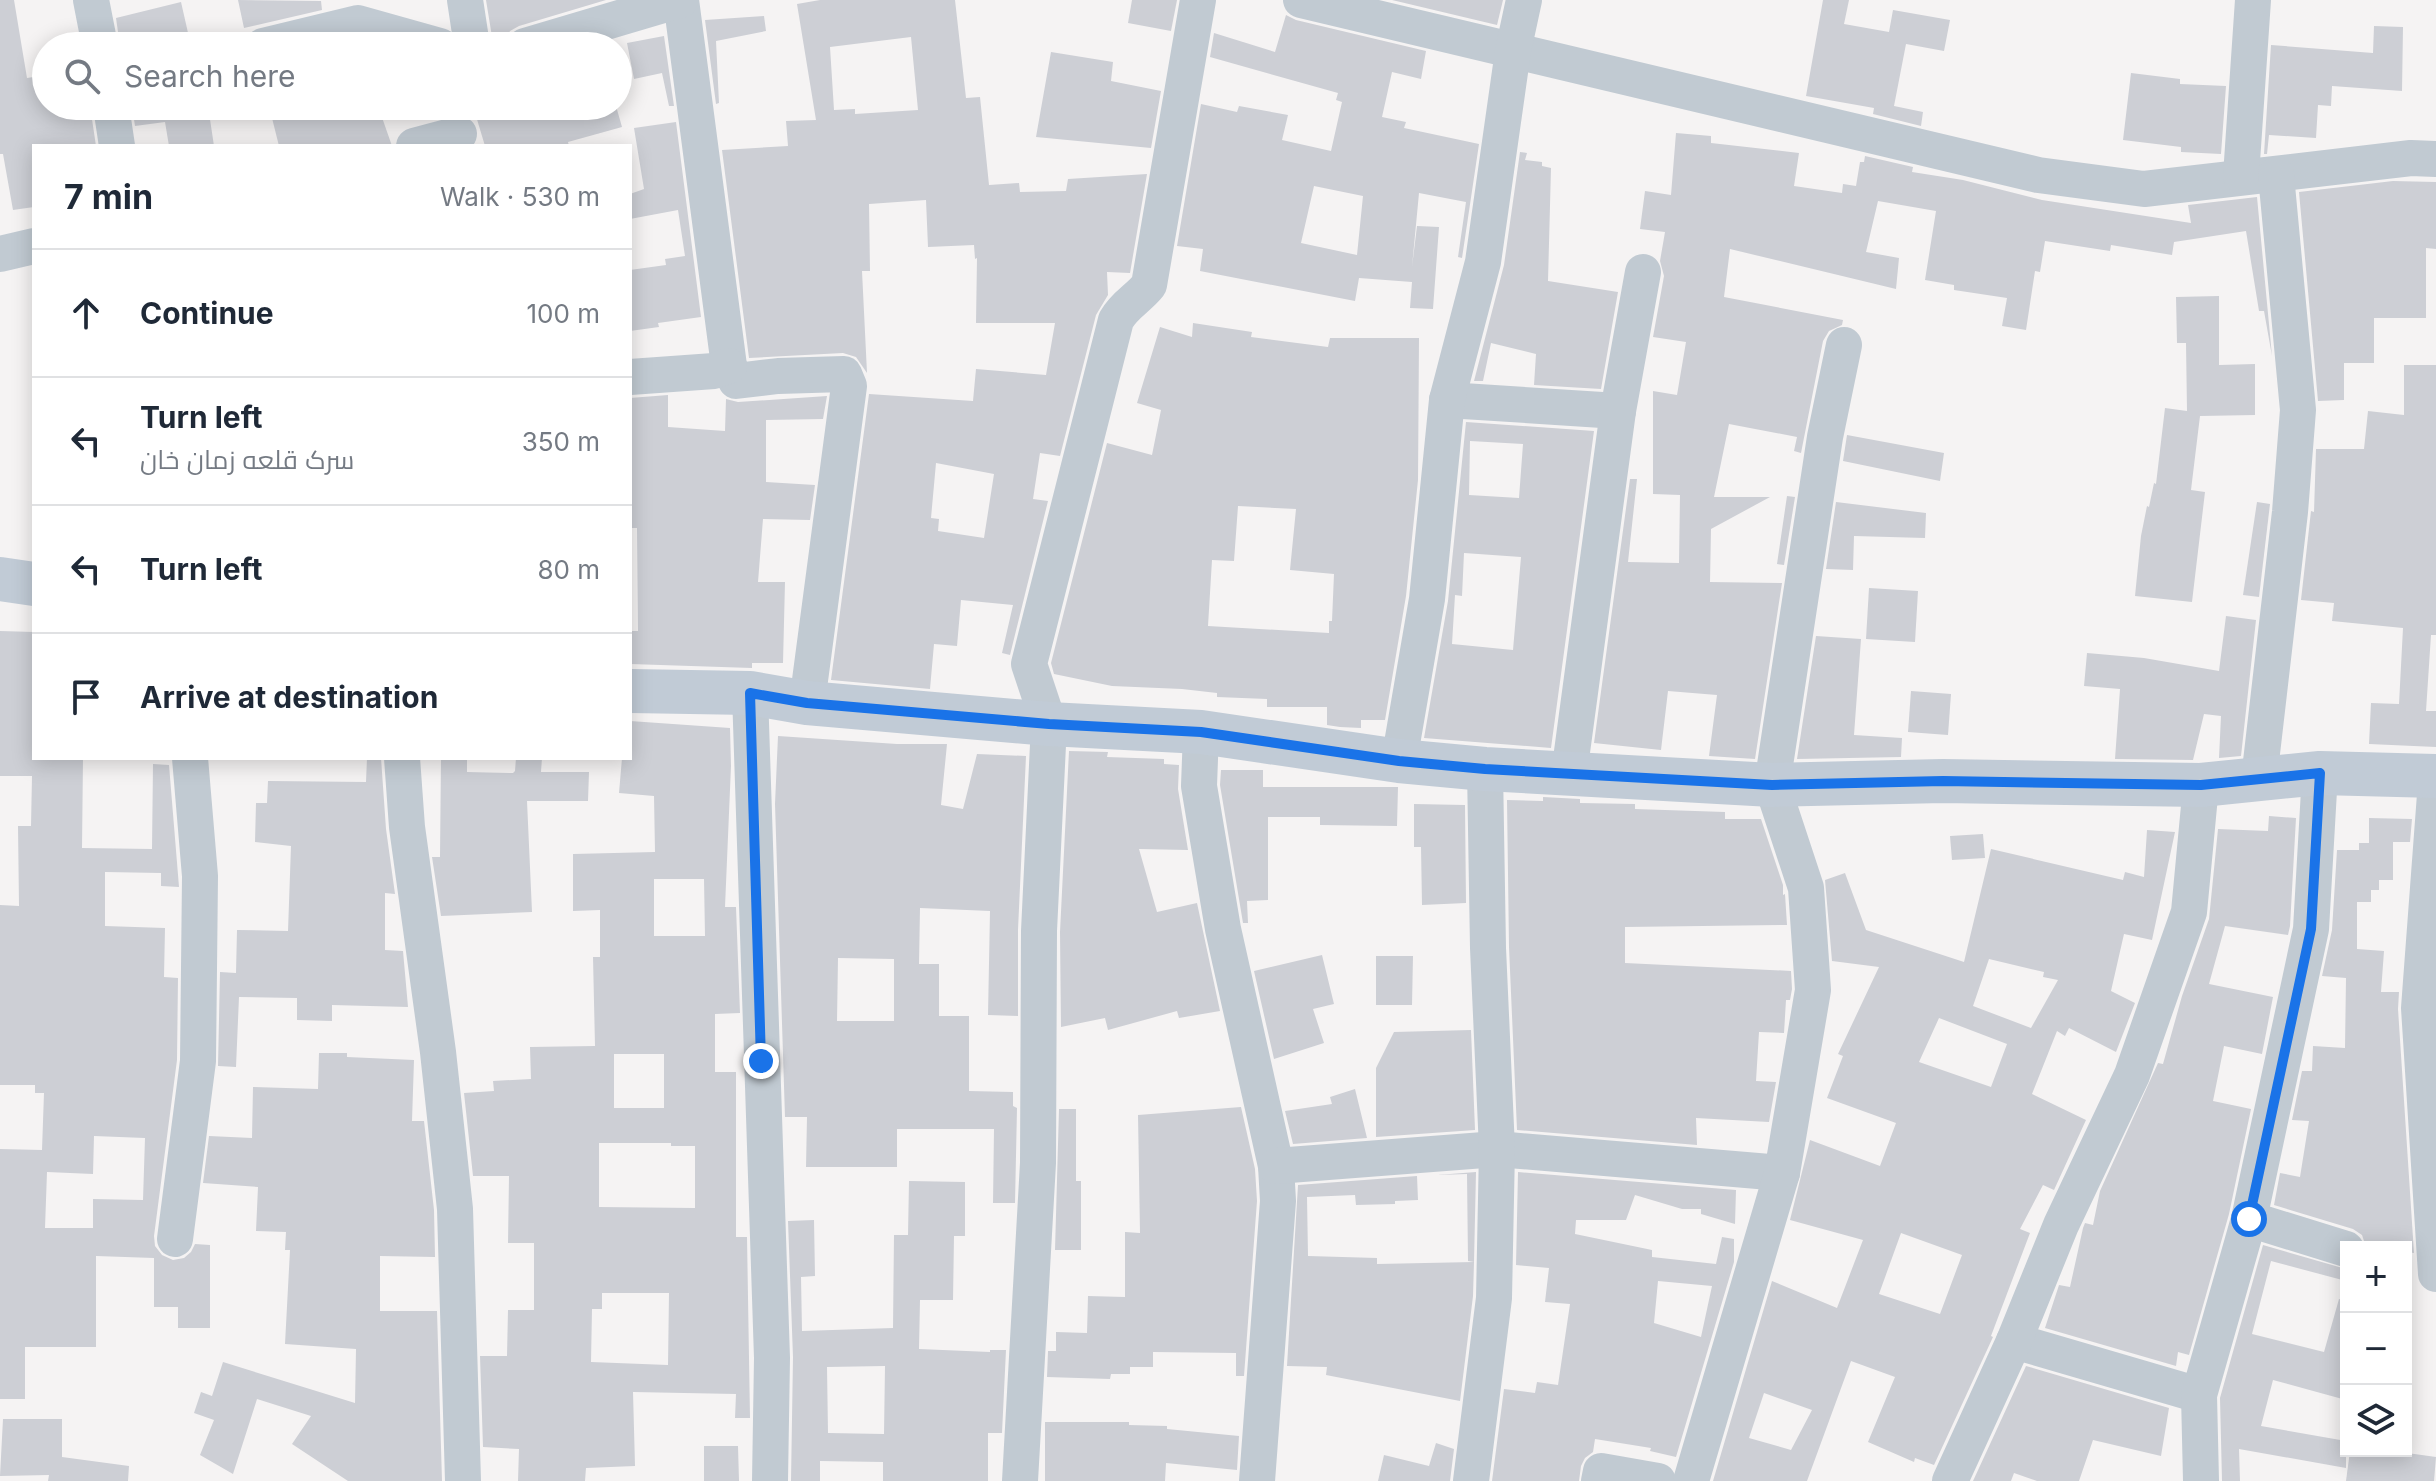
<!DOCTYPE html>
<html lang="en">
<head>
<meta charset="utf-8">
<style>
  :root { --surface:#fff; --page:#f2f2f3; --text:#1f2937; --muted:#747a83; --line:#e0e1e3 }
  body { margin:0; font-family:Inter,Cairo,sans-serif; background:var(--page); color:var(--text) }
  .controls { position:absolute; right:24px; bottom:24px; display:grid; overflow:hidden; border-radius:0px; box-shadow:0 4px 20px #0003 }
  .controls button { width:72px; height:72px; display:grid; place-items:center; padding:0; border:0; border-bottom:2px solid var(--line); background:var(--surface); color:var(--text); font:40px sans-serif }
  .stop { position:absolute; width:24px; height:24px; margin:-18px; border:6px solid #1a73e8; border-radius:50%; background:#fff }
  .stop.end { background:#1a73e8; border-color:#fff; box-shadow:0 2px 8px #0008 }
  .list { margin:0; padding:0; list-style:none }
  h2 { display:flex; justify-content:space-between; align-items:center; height:104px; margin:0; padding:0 32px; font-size:34px }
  h2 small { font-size:26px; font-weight:400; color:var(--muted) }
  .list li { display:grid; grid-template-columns:52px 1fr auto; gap:24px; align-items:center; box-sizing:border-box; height:128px; padding:0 32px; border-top:2px solid var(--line) }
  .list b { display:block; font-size:30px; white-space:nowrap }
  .list p { margin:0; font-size:26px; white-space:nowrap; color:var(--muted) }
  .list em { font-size:26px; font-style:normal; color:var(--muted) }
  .icon { flex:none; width:44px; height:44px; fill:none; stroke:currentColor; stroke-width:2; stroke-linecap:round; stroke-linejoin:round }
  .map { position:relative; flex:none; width:2436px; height:1481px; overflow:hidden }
  .search { position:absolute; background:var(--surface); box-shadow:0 4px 20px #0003; left:32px; top:32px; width:600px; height:88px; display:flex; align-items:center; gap:20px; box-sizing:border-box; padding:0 28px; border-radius:44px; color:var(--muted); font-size:30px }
  .panel { position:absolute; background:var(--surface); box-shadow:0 4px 20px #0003; left:32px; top:144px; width:600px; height:616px; border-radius:0px }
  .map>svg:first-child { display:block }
  .building { fill:#cdcfd5; fill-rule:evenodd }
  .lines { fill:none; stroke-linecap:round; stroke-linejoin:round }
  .street { stroke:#c1cad2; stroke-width:36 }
  .secondary { stroke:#c1cbd6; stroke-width:44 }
  .route { stroke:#1a73e8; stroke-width:10 }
</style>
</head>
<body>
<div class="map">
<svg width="2436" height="1481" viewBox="0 0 2436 1481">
  <rect width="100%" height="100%" fill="#f5f3f3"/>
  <g class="building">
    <polygon points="0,0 14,0 27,78 46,75 46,106 90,106 96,146 34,146 34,207 13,210 3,154 0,154"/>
    <polygon points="238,0 321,1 322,10 244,28"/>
    <polygon points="486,0 606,0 519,26 510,31 506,39 493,43"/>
    <path d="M 820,0 L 955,0 L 966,98 L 980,97 L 989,185 L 1019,183 L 1020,192 L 1066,191 L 1068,179 L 1147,174 L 1130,273 L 1107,272 L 1108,295 L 1096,315 L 1060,456 L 1040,453 L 1033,499 L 1048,501 L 1010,655 L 1002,653 L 1013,605 L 961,600 L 957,646 L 934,644 L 930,689 L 831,680 L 869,394 L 973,401 L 976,369 L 1046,375 L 1055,323 L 976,323 L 977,258 L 975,259 L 974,245 L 928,247 L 926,200 L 869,204 L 870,271 L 862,271 L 867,373 L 856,357 L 843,353 L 749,358 L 722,150 L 788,146 L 786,121 L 816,120 L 797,4 ZM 911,37 L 918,110 L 855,114 L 855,109 L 834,110 L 830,47 ZM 936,463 L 994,474 L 984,538 L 938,531 L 939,519 L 931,518 Z"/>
    <polygon points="1132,0 1177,0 1171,31 1128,23"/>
    <polygon points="1392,0 1503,0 1497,25"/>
    <polygon points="1823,0 1849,0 1844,24 1889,32 1893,10 1950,20 1944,51 1906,44 1894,106 1923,112 1921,126 1873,114 1874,108 1806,96"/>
    <polygon points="181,2 191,46 120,46 116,18"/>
    <path d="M 1286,15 L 1296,20 L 1426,51 L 1421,79 L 1392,72 L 1382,117 L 1406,122 L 1404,128 L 1479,144 L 1462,258 L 1458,257 L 1466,202 L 1419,193 L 1412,267 L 1417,226 L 1439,227 L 1433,309 L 1410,308 L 1412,282 L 1359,278 L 1355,301 L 1200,271 L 1203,249 L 1177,246 L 1201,104 L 1237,112 L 1239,106 L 1288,115 L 1282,140 L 1331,151 L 1342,102 L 1336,100 L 1338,93 L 1210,57 L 1214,33 L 1275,52 ZM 1314,186 L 1363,196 L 1357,255 L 1301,243 Z"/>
    <polygon points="764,16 766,31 716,41 719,103 716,104 705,20"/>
    <polygon points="2374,26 2403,27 2402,91 2332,86 2331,106 2318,105 2316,138 2269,135 2267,154 2264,154 2271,45 2373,53"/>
    <polygon points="664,36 674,106 669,106 662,73 634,79 627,43"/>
    <polygon points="1051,52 1113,62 1111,81 1161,91 1151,148 1036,137"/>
    <polygon points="2131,73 2180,79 2180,84 2226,86 2221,154 2181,152 2181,147 2123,140"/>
    <polygon points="132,106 208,106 214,146 169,146 165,122 135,126"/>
    <polygon points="304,106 378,106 392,146 279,146 271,114"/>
    <polygon points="473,106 616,106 622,127 568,142 569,146 485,146"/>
    <polygon points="676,122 701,317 658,323 659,327 630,331 630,270 666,265 665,259 685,256 678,210 630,219 630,194 644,189 634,128"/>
    <polygon points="1676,133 1711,136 1711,143 1799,153 1794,186 1842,193 1843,184 1856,186 1860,162 1864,162 1865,156 1913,167 1912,172 1963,180 2042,200 2191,223 2188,205 2257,197 2272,356 2264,311 2259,311 2246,231 2174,242 2172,255 2111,245 2110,251 2045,241 2040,272 2035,271 2026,330 2002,326 2007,298 1954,290 1954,285 1925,280 1936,211 1878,201 1866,252 1899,258 1896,289 1730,249 1724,297 1843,320 1842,325 1829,331 1823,341 1801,453 1794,451 1797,437 1729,424 1714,497 1770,497 1711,529 1710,582 1782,583 1755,759 1709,756 1717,695 1668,691 1661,750 1594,743 1630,479 1637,479 1628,562 1679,563 1680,495 1653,494 1653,391 1677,395 1686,342 1653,337 1664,276 1660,261 1665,232 1640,229 1645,191 1671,195"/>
    <polygon points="1520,152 1527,153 1525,160 1542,162 1542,166 1551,168 1548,281 1618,292 1601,389 1534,385 1536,354 1491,343 1483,381 1474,381 1504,265"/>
    <polygon points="2393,181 2436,182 2436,249 2426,248 2426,318 2374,318 2374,363 2344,363 2344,400 2318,401 2299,192"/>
    <polygon points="2219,296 2219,365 2255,364 2255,415 2200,416 2191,490 2205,492 2192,602 2135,596 2141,536 2147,506 2149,507 2154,483 2156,484 2165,408 2187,411 2186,343 2177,343 2176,297"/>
    <path d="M 1193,323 L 1252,332 L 1251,337 L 1328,347 L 1330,338 L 1419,338 L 1418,480 L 1406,596 L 1385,720 L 1361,720 L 1361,728 L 1340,727 L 1327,725 L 1327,707 L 1267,707 L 1267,699 L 1217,697 L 1217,693 L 1182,689 L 1112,686 L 1054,674 L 1051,663 L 1107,443 L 1152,455 L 1161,410 L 1137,403 L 1160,327 L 1192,337 ZM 1238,506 L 1296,509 L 1290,570 L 1334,574 L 1332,621 L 1329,621 L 1329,633 L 1208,626 L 1212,560 L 1234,561 Z"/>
    <polygon points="2404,365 2436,365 2436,635 2431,635 2426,711 2436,711 2436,747 2369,744 2371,703 2399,704 2403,628 2332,621 2334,603 2301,600 2311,511 2314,512 2316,449 2364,449 2368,411 2404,415"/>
    <polygon points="668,395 668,427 725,431 726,399 738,402 827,396 823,419 766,420 766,482 815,485 810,520 763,519 758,582 785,582 783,663 752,663 752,668 630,664 630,631 638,631 637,528 630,528 630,398"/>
    <path d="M 1466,422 L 1594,431 L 1551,748 L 1424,738 L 1448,601 ZM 1470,441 L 1523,444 L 1519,498 L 1469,495 ZM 1464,553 L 1521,557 L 1513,650 L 1452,644 L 1455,595 L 1462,596 Z"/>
    <polygon points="1847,435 1944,453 1940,481 1843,461"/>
    <polygon points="1787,496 1795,497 1784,565 1777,564"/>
    <polygon points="1836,502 1926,513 1925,538 1854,536 1853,570 1826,569"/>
    <polygon points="2257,502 2270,504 2259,597 2243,595"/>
    <polygon points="1869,588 1918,591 1915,642 1866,639"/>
    <polygon points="2226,616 2256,620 2241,756 2219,758 2221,716 2204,714 2193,760 2115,759 2120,689 2084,686 2087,653 2144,658 2219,671"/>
    <path d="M 0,631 L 34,632 L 34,758 L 83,758 L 82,848 L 152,849 L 153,764 L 169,765 L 179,887 L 161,886 L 161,873 L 105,872 L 105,926 L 165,928 L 164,977 L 178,978 L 177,1060 L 154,1236 L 155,1246 L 162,1255 L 173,1260 L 184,1258 L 191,1252 L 195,1244 L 210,1245 L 210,1328 L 178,1328 L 178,1307 L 154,1307 L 154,1258 L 96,1256 L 96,1347 L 25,1347 L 25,1399 L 0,1399 L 0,1149 L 42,1150 L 44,1093 L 35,1093 L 35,1085 L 0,1085 L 0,905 L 19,906 L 18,826 L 31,826 L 32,776 L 0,776 ZM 94,1136 L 145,1138 L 143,1200 L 93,1199 L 93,1228 L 45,1228 L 47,1172 L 93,1174 Z"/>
    <polygon points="1816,636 1861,639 1854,735 1902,738 1901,757 1797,759"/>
    <polygon points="1911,691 1951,694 1948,735 1908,732"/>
    <path d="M 630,721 L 730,728 L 731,766 L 725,907 L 736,907 L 740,1013 L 715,1014 L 715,1072 L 736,1072 L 736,1237 L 747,1237 L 750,1418 L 735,1418 L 736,1394 L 633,1392 L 635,1466 L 586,1468 L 585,1481 L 518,1481 L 519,1449 L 483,1447 L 480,1356 L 507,1356 L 508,1310 L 534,1310 L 534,1243 L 508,1243 L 509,1176 L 473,1176 L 464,1093 L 494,1091 L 493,1081 L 531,1079 L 530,1047 L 595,1046 L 593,957 L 600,957 L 600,910 L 573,911 L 573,854 L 655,852 L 654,796 L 619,793 L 622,758 L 630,758 ZM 654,879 L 704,879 L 705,936 L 654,936 ZM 614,1054 L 664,1054 L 664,1108 L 614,1108 ZM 599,1143 L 671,1143 L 671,1146 L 695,1146 L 695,1208 L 599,1207 ZM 602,1293 L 669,1293 L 668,1365 L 591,1362 L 592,1309 L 602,1309 Z"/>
    <path d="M 778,736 L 897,744 L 947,744 L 941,805 L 963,809 L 977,754 L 1026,756 L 1018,930 L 1018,1016 L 988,1015 L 990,911 L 920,908 L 919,964 L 939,964 L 939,1016 L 969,1016 L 969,1091 L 1013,1092 L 1013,1106 L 1017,1108 L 1015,1203 L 993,1203 L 994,1129 L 897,1129 L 897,1167 L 806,1167 L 807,1117 L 785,1117 L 775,804 ZM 838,958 L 894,959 L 894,1021 L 837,1021 Z"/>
    <polygon points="1069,751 1108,752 1107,757 1164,759 1164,764 1179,765 1178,789 1188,850 1139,849 1157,912 1197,903 1220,1011 1179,1018 1177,1011 1108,1030 1105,1018 1061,1027 1060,932"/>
    <polygon points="367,758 381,758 386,829 395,894 385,893 385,950 403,951 408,1007 332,1005 332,1021 297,1020 297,998 239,997 236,1067 218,1066 220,972 236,973 237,930 288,931 291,846 255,842 256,803 267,803 268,781 366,782"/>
    <polygon points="441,758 467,758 467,772 513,773 515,771 516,758 542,758 541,772 589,772 588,801 527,801 532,912 441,916 432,857 440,857"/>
    <polygon points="1221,770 1263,770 1263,787 1398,787 1397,826 1320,825 1320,817 1268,817 1268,900 1247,901 1248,923 1243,923 1220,785"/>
    <polygon points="1543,797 1580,799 1580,803 1635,804 1635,809 1725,812 1725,819 1761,819 1783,885 1783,895 1785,894 1787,925 1625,927 1625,963 1791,971 1792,989 1790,1000 1786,1000 1784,1033 1759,1032 1756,1081 1776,1082 1769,1122 1696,1118 1697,1145 1517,1130 1509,947 1507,800 1543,801"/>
    <polygon points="1414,804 1465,805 1466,903 1422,905 1421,847 1414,847"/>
    <polygon points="2269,816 2296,818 2290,926 2288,935 2225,926 2209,984 2273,997 2262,1054 2224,1046 2213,1101 2251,1109 2229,1214 2189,1355 2178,1352 2176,1366 2045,1328 2059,1285 2070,1287 2083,1228 2085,1223 2093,1225 2100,1191 2158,1063 2163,1064 2182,996 2209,919 2218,829 2268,831"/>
    <polygon points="2369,818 2412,819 2410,842 2393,842 2393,880 2379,880 2379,890 2371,890 2371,902 2357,902 2357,949 2384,951 2381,992 2399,992 2398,1009 2414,1253 2406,1252 2406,1247 2366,1247 2362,1235 2353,1229 2274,1205 2280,1173 2300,1177 2309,1121 2292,1120 2302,1071 2312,1071 2313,1046 2345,1048 2346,978 2322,976 2332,930 2337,850 2359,850 2359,843 2369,843"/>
    <path d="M 2147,830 L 2175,832 L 2152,940 L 2124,934 L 2111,991 L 2135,1003 L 2116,1052 L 2069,1028 L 2065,1036 L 2057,1031 L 2032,1094 L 2086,1120 L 2054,1190 L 2043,1185 L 2020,1229 L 2030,1233 L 1991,1336 L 1993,1337 L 1934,1465 L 1915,1458 L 1914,1462 L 1868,1442 L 1895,1377 L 1851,1361 L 1807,1481 L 1713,1481 L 1772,1281 L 1837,1308 L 1863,1240 L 1790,1220 L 1810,1140 L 1880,1166 L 1896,1123 L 1827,1098 L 1843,1056 L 1838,1054 L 1879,967 L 1832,961 L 1825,880 L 1845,873 L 1866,930 L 1964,962 L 1991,849 L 2123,880 L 2125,872 L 2144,877 ZM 1989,959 L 2044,972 L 2043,977 L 2058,980 L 2031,1028 L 1973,1006 ZM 1939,1018 L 2007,1044 L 1991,1087 L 1919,1062 ZM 1901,1233 L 1962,1255 L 1940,1314 L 1879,1294 ZM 1764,1393 L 1812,1410 L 1791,1450 L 1749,1438 Z"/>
    <polygon points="1983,834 1985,858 1952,860 1950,836"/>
    <polygon points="1322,955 1334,1004 1313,1009 1324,1043 1274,1059 1254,971"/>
    <polygon points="1376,956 1413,956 1412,1005 1376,1005"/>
    <polygon points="1471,1030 1475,1130 1376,1137 1376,1068 1394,1032"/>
    <polygon points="319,1053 347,1053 347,1057 414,1060 412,1121 424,1121 434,1210 435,1257 380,1256 380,1311 437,1311 442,1481 348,1481 292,1444 311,1416 257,1399 233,1474 200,1455 214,1420 194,1413 201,1392 212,1396 223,1362 355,1403 356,1349 285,1344 290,1250 285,1250 286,1232 256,1231 258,1187 203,1183 209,1136 252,1138 253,1087 318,1089"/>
    <polygon points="1355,1089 1367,1138 1293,1144 1285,1111 1332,1104 1330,1097"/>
    <polygon points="1241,1107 1255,1169 1257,1201 1244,1376 1236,1376 1236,1353 1153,1352 1153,1367 1130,1367 1130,1374 1111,1374 1110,1379 1047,1377 1048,1351 1056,1351 1056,1332 1087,1333 1088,1296 1125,1297 1125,1232 1140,1233 1138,1115"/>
    <polygon points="1059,1109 1076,1109 1076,1181 1081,1181 1081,1250 1055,1250"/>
    <polygon points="1476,1172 1474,1262 1468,1261 1467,1174 1437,1175"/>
    <path d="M 1518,1172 L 1736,1190 L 1735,1224 L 1701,1214 L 1701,1209 L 1682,1209 L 1635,1195 L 1626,1220 L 1576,1220 L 1575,1234 L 1652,1250 L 1652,1257 L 1716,1264 L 1722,1237 L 1734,1239 L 1734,1262 L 1676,1457 L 1650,1451 L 1651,1448 L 1595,1439 L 1593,1452 L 1585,1458 L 1581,1466 L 1579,1481 L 1492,1481 L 1504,1389 L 1535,1393 L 1537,1382 L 1558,1385 L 1570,1304 L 1545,1302 L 1549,1268 L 1516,1265 ZM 1658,1281 L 1712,1286 L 1701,1337 L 1654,1323 Z"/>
    <polygon points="1417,1176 1418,1200 1395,1201 1395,1204 1356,1205 1355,1195 1307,1197 1308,1256 1377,1258 1377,1264 1474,1262 1473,1296 1460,1401 1326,1375 1327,1367 1287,1366 1298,1185"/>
    <path d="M 909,1181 L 965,1182 L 965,1236 L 954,1236 L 953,1300 L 920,1300 L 919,1349 L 990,1352 L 990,1350 L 1006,1350 L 1002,1433 L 988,1433 L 988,1481 L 883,1481 L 883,1462 L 820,1461 L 820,1481 L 791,1481 L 793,1357 L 788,1221 L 814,1220 L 815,1276 L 801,1277 L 802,1331 L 893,1328 L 894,1235 L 908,1235 ZM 885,1366 L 884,1434 L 828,1433 L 827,1367 Z"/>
    <polygon points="2263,1245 2346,1269 2346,1281 2271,1261 2252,1334 2324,1352 2339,1299 2346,1300 2346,1400 2273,1380 2261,1426 2346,1441 2346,1468 2239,1449 2240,1481 2222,1481 2220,1398"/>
    <polygon points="2026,1366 2169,1408 2161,1456 2093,1440 2079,1481 2037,1481 2014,1473 2011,1481 1973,1481"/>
    <polygon points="3,1419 62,1419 62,1457 129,1466 128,1481 48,1481 49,1475 0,1476"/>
    <polygon points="1045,1422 1129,1422 1129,1425 1167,1426 1167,1429 1239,1436 1237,1470 1166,1463 1165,1481 1045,1481"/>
    <polygon points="1436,1443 1454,1449 1450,1481 1378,1481 1384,1455 1429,1466"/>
    <polygon points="704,1446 738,1446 739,1481 704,1481"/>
    <polygon points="2350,1451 2393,1451 2436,1457 2434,1481 2346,1481"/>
  </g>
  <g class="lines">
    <g class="street">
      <polyline points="91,0 100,46"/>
      <polyline points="465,0 472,46"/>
      <polyline points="681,0 729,366 736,381 778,376 844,374 849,386 807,703"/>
      <polyline points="1301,0 2038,175 2144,189 2411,158 2436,159"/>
      <polyline points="263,46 358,23 440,46"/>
      <polyline points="525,46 680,0"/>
      <polyline points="111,106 117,146"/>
      <polyline points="414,146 459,134"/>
      <polyline points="2241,176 2253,0"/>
      <polyline points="0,254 34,246"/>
      <polyline points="630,377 714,371 729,366"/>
      <polyline points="1447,400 1618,411"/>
      <polyline points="750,693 772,1358 770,1481"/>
      <polyline points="1201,732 1199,786 1223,929 1276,1166 1278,1201 1257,1481"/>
      <polyline points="402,758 407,827 438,1052 455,1209 463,1481"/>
      <polyline points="1399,761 1427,599 1447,400 1483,262 1513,51 1524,0"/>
      <polyline points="1569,774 1618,411 1643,272"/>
      <polyline points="2259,779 2290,512 2298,410 2276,175"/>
      <polyline points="2436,781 2419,1008 2436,1274"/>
      <polyline points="1276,1166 1497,1149 1782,1173"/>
      <polyline points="2249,1219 2346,1249"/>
      <polyline points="175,1239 198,1061 200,876 190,758"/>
      <polyline points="2014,1341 2199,1395"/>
      <path d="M 1020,1481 L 1038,1163 L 1039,931 L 1049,724 L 1029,664 L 1116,320 C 1125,304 1138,299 1149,285 L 1198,0"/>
      <polyline points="1471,1481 1494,1298 1497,1149 1488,948 1485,769"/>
      <polyline points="1599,1481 1601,1471 1658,1481"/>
      <polyline points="1691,1481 1782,1173 1813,990 1806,888 1772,785 1825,437 1844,345"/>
      <polyline points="1950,1481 2014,1341 2061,1225 2132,1075 2189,912 2201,785"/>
      <polyline points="2201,1481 2199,1395 2249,1219 2311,929 2320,773"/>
    </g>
    <g class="secondary">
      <polyline points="0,579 34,584"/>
      <polyline points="630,691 750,693 807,703 1049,724 1201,732 1399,761 1485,769 1772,785 1943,781 2201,785 2320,773 2436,776"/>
    </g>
  </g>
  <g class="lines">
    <polyline class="route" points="761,1061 750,693 807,703 1049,724 1201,732 1399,761 1485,769 1772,785 1943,781 2201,785 2320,773 2311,929 2249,1219"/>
  </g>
</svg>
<div class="controls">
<button>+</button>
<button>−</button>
<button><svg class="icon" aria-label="layers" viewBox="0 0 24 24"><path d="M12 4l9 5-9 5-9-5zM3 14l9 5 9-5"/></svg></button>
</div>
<div class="stop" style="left:2249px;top:1219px"></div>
<div class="stop end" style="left:761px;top:1061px"></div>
<div class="search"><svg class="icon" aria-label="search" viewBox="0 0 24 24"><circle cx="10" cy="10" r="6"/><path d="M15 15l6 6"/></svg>Search here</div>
<section class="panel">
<h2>7 min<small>Walk · 530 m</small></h2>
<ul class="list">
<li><svg class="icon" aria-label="ahead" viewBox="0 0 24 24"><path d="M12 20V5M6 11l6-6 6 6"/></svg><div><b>Continue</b></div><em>100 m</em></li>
<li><svg class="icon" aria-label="left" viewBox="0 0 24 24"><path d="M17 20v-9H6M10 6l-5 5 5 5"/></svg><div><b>Turn left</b><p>سرک قلعه زمان خان</p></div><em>350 m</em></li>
<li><svg class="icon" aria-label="left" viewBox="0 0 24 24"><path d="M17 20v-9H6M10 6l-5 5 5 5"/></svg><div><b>Turn left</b></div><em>80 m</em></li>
<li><svg class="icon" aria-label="arrive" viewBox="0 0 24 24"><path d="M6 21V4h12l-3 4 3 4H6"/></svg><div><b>Arrive at destination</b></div></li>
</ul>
</section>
</div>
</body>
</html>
